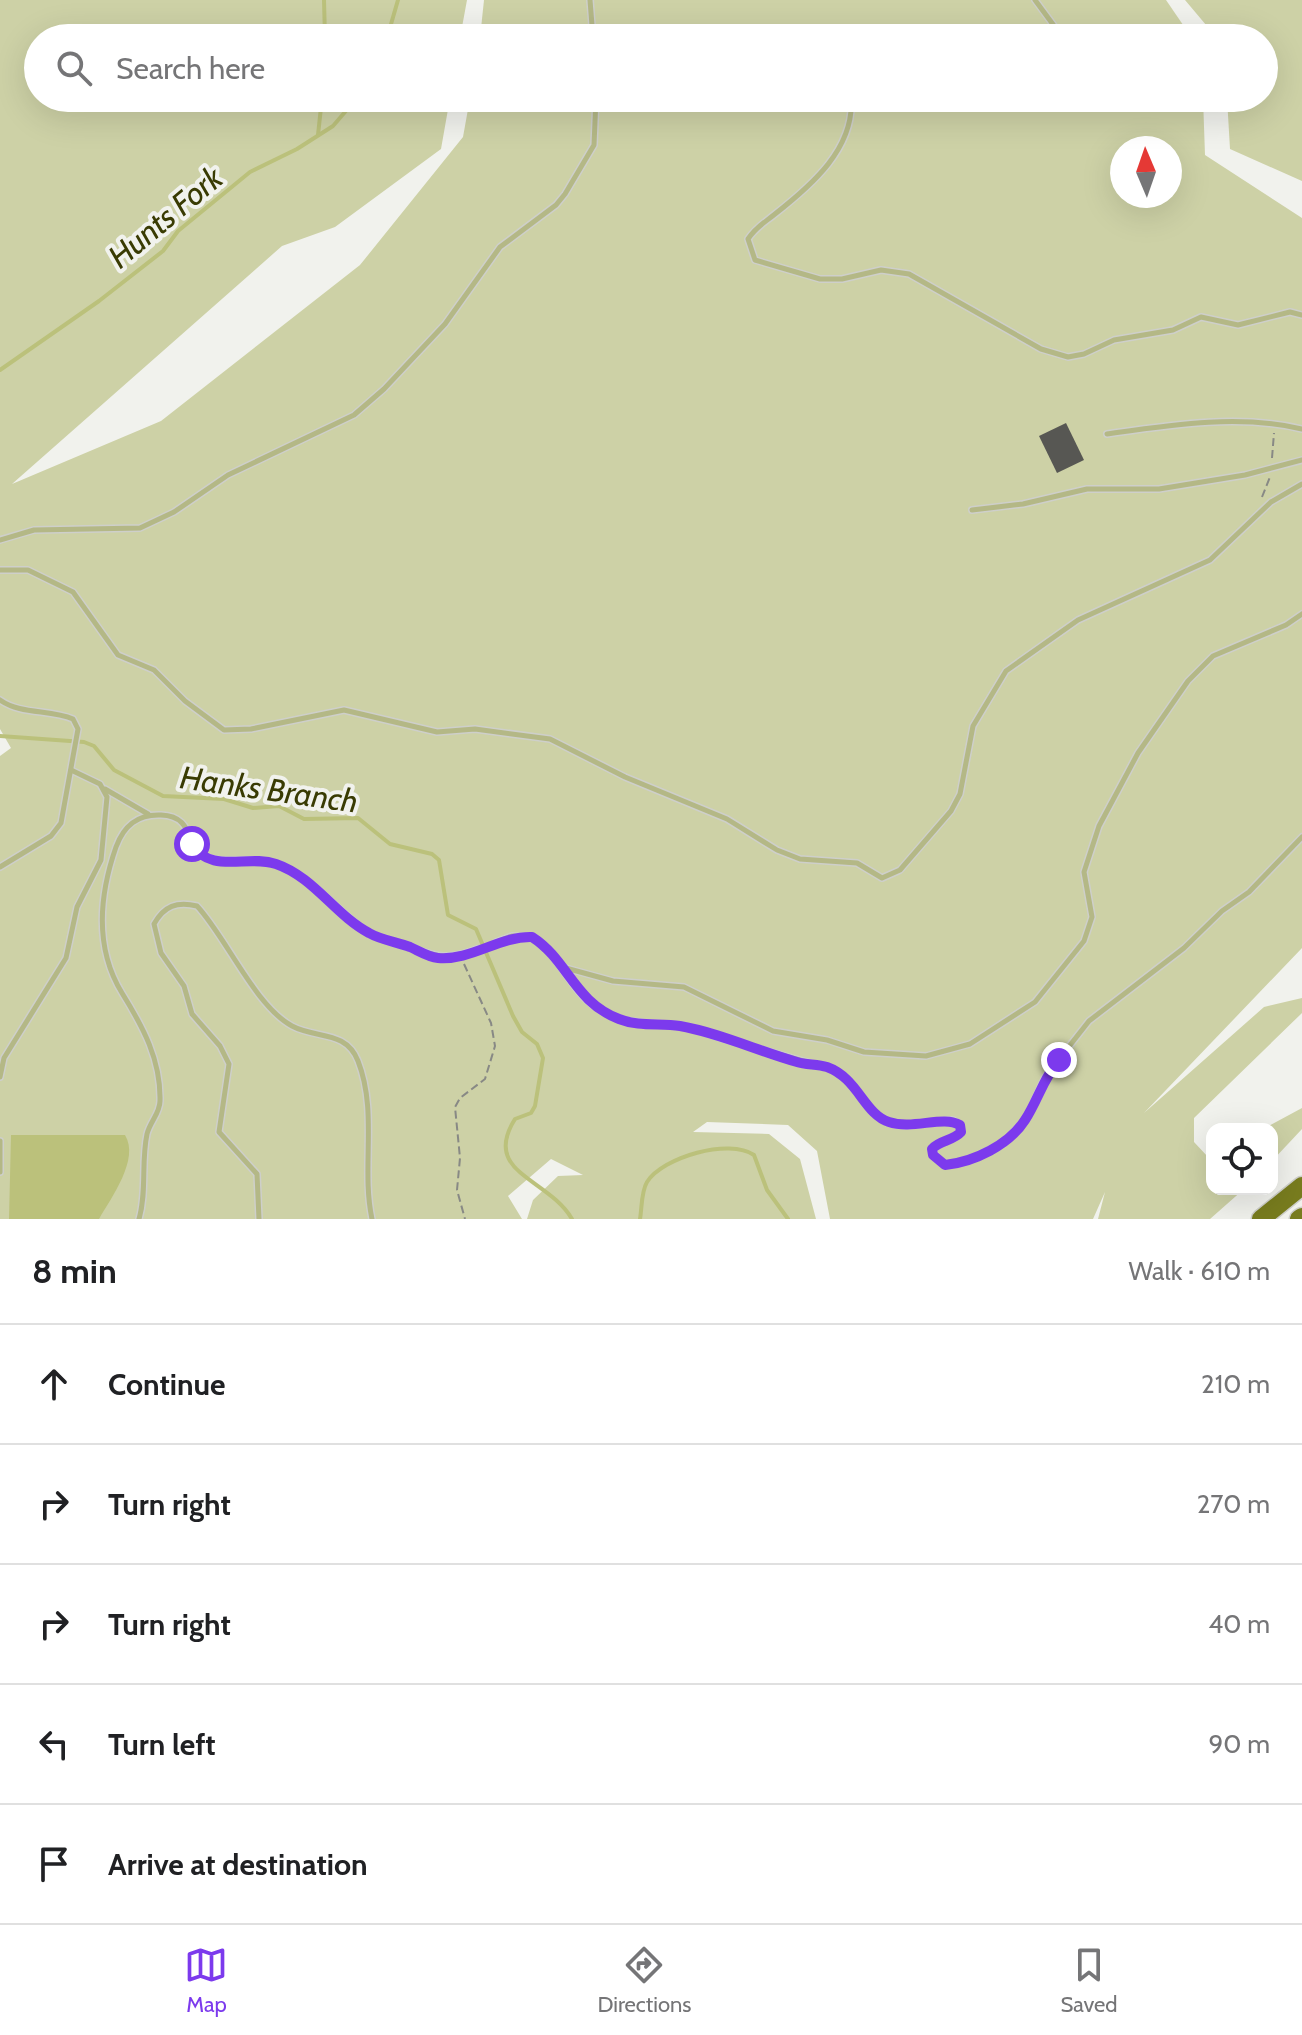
<!DOCTYPE html>
<html lang="en">
<head>
<meta charset="utf-8">
<style>
  :root { --surface:#fff; --page:#f6f6f6; --text:#202124; --muted:#757577; --line:#e0e0e0; --accent:#7c3aed }
  body { margin:0; font-family:Cabin,sans-serif; background:var(--page); color:var(--text) }
  .controls { position:absolute; right:24px; bottom:24px; display:grid; overflow:hidden; border-radius:16px; box-shadow:0 8px 32px #0002 }
  .controls button { width:72px; height:72px; display:grid; place-items:center; padding:0; border:0; border-bottom:2px solid var(--line); background:var(--surface); color:var(--text); font:40px sans-serif }
  .compass { position:absolute; left:1110px; top:136px; width:72px; height:72px; border-radius:50%; background:var(--surface); box-shadow:0 8px 32px #0002; rotate:358deg }
  .stop { position:absolute; width:24px; height:24px; margin:-18px; border:6px solid #7c3aed; border-radius:50%; background:#fff }
  .stop.end { background:#7c3aed; border-color:#fff; box-shadow:0 2px 8px #0008 }
  .list { margin:0; padding:0; list-style:none }
  h2 { display:flex; justify-content:space-between; align-items:center; height:104px; margin:0; padding:0 32px; font-size:34px }
  h2 small { font-size:26px; font-weight:400; color:var(--muted) }
  .list li { display:grid; grid-template-columns:52px 1fr auto; gap:24px; align-items:center; box-sizing:border-box; height:120px; padding:0 32px; border-top:2px solid var(--line) }
  .list b { display:block; font-size:30px; white-space:nowrap }
  .list em { font-size:26px; font-style:normal; color:var(--muted) }
  .icon { flex:none; width:44px; height:44px; fill:none; stroke:currentColor; stroke-width:2; stroke-linecap:round; stroke-linejoin:round }
  .map { position:relative; flex:none; width:1302px; height:1219px; overflow:hidden }
  .search { position:absolute; background:var(--surface); box-shadow:0 8px 32px #0002; left:24px; right:24px; top:24px; height:88px; display:flex; align-items:center; gap:20px; box-sizing:border-box; padding:0 28px; border-radius:44px; color:var(--muted); font-size:30px }
  .sheet { height:704px; background:var(--surface) }
  nav { display:flex; justify-content:space-around; align-items:center; box-sizing:border-box; height:112px; border-top:2px solid var(--line); background:var(--surface); font-size:22px; color:var(--muted) }
  nav a { display:grid; justify-items:center; gap:4px }
  nav .on { color:var(--accent) }
  .map>svg:first-child { display:block }
  .green { fill:#cdd1a6; fill-rule:evenodd }
  .water { fill:#bbc17b }
  .lines { fill:none; stroke-linecap:round; stroke-linejoin:round }
  .stream { stroke:#bbc17b; stroke-width:4 }
  .building { fill:#575753 }
  .service-casing { stroke:#cecfca; stroke-width:8 }
  .trunk-casing { stroke:#cecfca; stroke-width:21 }
  .path { stroke:#888985; stroke-width:2; stroke-dasharray:8 4; stroke-linecap:butt }
  .service { stroke:#b4b886; stroke-width:5 }
  .trunk { stroke:#787c1e; stroke-width:18 }
  .route { stroke:#7c3aed; stroke-width:10 }
  .labels { text-anchor:middle; dominant-baseline:central; stroke-width:8; stroke-linejoin:round; paint-order:stroke }
  .water-label { font-size:32px; font-style:italic; fill:#393b03; stroke:#f1f2ed }
</style>
</head>
<body>
<div class="map">
<svg width="1302" height="1219" viewBox="0 0 1302 1219">
  <rect width="100%" height="100%" fill="#f1f2ed"/>
  <g class="green">
    <path d="M 0,0 L 467,0 L 460,38 L 38,38 L 38,98 L 450,98 L 441,149 L 335,227 L 282,246 L 12,484 L 161,421 L 360,265 L 463,137 L 470,98 L 1203,98 L 1205,155 L 1302,218 L 1302,948 L 1144,1113 L 1264,1007 L 1302,998 L 1302,1013 L 1194,1118 L 1194,1142 L 1208,1157 L 1212,1155 L 1212,1189 L 1244,1189 L 1210,1219 L 1098,1219 L 1105,1192 L 1093,1219 L 830,1219 L 817,1151 L 788,1125 L 707,1122 L 693,1132 L 769,1134 L 800,1159 L 816,1219 L 527,1219 L 533,1200 L 558,1176 L 583,1175 L 551,1159 L 508,1196 L 522,1219 L 0,1219 L 0,756 L 11,748 L 0,729 ZM 1122,148 L 1170,148 L 1170,196 L 1122,196 Z"/>
    <polygon points="484,0 1166,0 1192,38 480,38"/>
    <polygon points="1185,0 1302,0 1302,181 1230,149 1227,98 1264,98 1264,38 1217,38"/>
    <polygon points="1302,1108 1302,1129 1272,1161 1272,1129 1263,1129"/>
  </g>
  <path class="water" d="M 11,1135 L 125,1135 C 140,1159 111,1198 99,1219 L 9,1219 Z"/>
  <g class="lines">
    <g class="stream">
      <polyline points="324,0 325,38"/>
      <polyline points="387,38 398,0"/>
      <polyline points="318,135 322,98"/>
      <polyline points="0,370 99,301 163,251 178,231 250,172 297,149 333,126 357,98"/>
      <path d="M 0,736 L 84,742 L 94,746 L 114,770 L 163,796 L 224,799 L 253,808 L 279,806 L 304,819 L 358,818 L 390,844 L 432,854 L 439,860 L 448,915 L 476,929 L 513,1016 L 522,1032 L 537,1044 L 543,1058 L 535,1106 L 531,1113 L 515,1119 C 481,1173 548,1178 572,1219"/>
      <path d="M 640,1219 C 642,1208 641,1192 647,1182 C 663,1157 729,1138 754,1155 L 767,1190 L 788,1219"/>
    </g>
  </g>
  <polygon class="building" points="1066,423 1084,460 1057,473 1039,436"/>
  <g class="lines">
    <g class="service-casing">
      <g id="service">
        <polyline points="590,0 593,38"/>
        <polyline points="1035,0 1063,38"/>
        <path d="M 851,98 C 855,148 812,185 775,214 C 764,223 756,227 748,239 L 755,260 L 820,279 L 842,279 L 881,270 L 909,274 L 1041,349 L 1068,357 L 1084,354 L 1114,340 L 1173,330 L 1201,317 L 1238,325 L 1290,312 L 1302,315"/>
        <polyline points="1057,98 1090,106 1090,98"/>
        <path d="M 1107,434 C 1170,425 1239,414 1302,429"/>
        <polyline points="972,510 1023,504 1087,489 1159,489 1245,475 1302,460"/>
        <polyline points="0,540 34,530 140,528 174,512 228,475 354,415 384,389 445,324 500,247 556,205 565,194 594,145 596,98"/>
        <polyline points="0,570 28,570 73,592 118,655 154,670 185,701 224,730 251,729 344,710 437,732 475,729 550,739 625,777 727,819 777,850 800,859 857,863 882,878 900,870 951,811 960,794 973,726 1006,671 1078,620 1210,560 1271,502 1302,484"/>
        <path d="M 0,700 C 21,715 50,709 73,719 L 78,729 L 61,823 L 51,836 L 0,867"/>
        <polyline points="105,789 148,814"/>
        <path d="M 496,942 L 512,936 L 532,937 C 560,955 569,990 597,1008 C 624,1026 648,1021 679,1026 C 697,1028 713,1037 731,1041 C 763,1050 793,1058 825,1067 C 860,1076 862,1112 887,1122 C 910,1131 931,1120 953,1120 L 960,1125 L 961,1132 C 953,1142 940,1139 932,1149 L 938,1160 L 945,1165 L 969,1160 L 1004,1142 L 1026,1119 L 1045,1077 L 1089,1021 L 1184,948 L 1222,911 L 1249,892 L 1302,837"/>
        <polyline points="562,967 613,981 684,987 773,1031 827,1040 864,1052 926,1056 970,1044 1035,1002 1084,941 1092,917 1084,872 1099,826 1138,753 1188,681 1213,656 1286,625 1302,614"/>
        <polyline points="0,1077 4,1058 66,958 77,907 101,860 107,797 100,784 71,770"/>
        <polyline points="0,1141 0,1172"/>
        <path d="M 139,1219 C 147,1192 141,1162 147,1134 C 150,1122 160,1113 160,1101 C 161,1060 143,1027 122,993 C 94,947 99,896 116,847 C 124,825 138,814 161,815 C 189,816 187,836 199,855 C 225,866 251,855 277,864 C 312,877 336,910 366,931 C 377,939 394,941 406,946 C 434,956 449,961 477,949"/>
        <path d="M 259,1219 L 257,1174 L 219,1132 L 229,1064 L 220,1046 L 192,1014 L 184,986 L 161,953 L 154,924 C 164,906 177,901 197,906 C 226,937 255,1006 292,1026 C 316,1039 346,1030 358,1061 C 378,1112 361,1168 372,1219"/>
      </g>
    </g>
    <g class="trunk-casing">
      <g id="trunk">
        <polyline points="1261,1219 1302,1186"/>
        <polyline points="1299,1219 1302,1217"/>
      </g>
    </g>
    <g class="path">
      <polyline points="1272,458 1274,433"/>
      <polyline points="1262,497 1270,477"/>
      <polyline points="464,964 491,1023 495,1046 485,1079 460,1098 455,1107 460,1158 457,1190 465,1219"/>
    </g>
    <use href="#service" class="service"/>
    <use href="#trunk" class="trunk"/>
  </g>
  <g class="lines">
    <path class="route" d="M 192,844 C 211,875 247,854 276,864 C 314,877 335,915 369,933 C 381,940 397,942 410,947 C 419,951 428,957 438,958 C 471,961 499,936 532,937 C 568,960 574,1002 619,1019 C 639,1027 659,1023 680,1026 C 720,1033 758,1051 797,1062 C 806,1065 817,1064 827,1067 C 858,1078 864,1114 889,1122 C 913,1130 943,1115 960,1125 L 961,1132 C 953,1141 940,1140 932,1149 L 933,1155 L 945,1165 C 974,1162 1009,1145 1025,1120 C 1038,1100 1043,1079 1059,1060"/>
  </g>
  <g class="labels">
    <g class="water-label">
      <text transform="translate(165 217) rotate(-40)">Hunts Fork</text>
      <text transform="translate(269 789) rotate(8)">Hanks Branch</text>
    </g>
  </g>
</svg>
<div class="controls">
<button><svg class="icon" aria-label="locate" viewBox="0 0 24 24"><circle cx="12" cy="12" r="6"/><path d="M12 2v4M12 18v4M2 12h4M18 12h4"/></svg></button>
</div>
<svg class="compass" viewBox="-18 -18 36 36"><path d="M0-13l5 13h-10z" fill="#e53935"/><path d="M0 13l5-13h-10z" fill="#757577"/></svg>
<div class="stop" style="left:192px;top:844px"></div>
<div class="stop end" style="left:1059px;top:1060px"></div>
<div class="search"><svg class="icon" aria-label="search" viewBox="0 0 24 24"><circle cx="10" cy="10" r="6"/><path d="M15 15l6 6"/></svg>Search here</div>
</div>
<section class="sheet">
<h2>8 min<small>Walk · 610 m</small></h2>
<ul class="list">
<li><svg class="icon" aria-label="ahead" viewBox="0 0 24 24"><path d="M12 20V5M6 11l6-6 6 6"/></svg><div><b>Continue</b></div><em>210 m</em></li>
<li><svg class="icon" aria-label="right" viewBox="0 0 24 24"><path d="M7 20v-9h11M14 6l5 5-5 5"/></svg><div><b>Turn right</b></div><em>270 m</em></li>
<li><svg class="icon" aria-label="right" viewBox="0 0 24 24"><path d="M7 20v-9h11M14 6l5 5-5 5"/></svg><div><b>Turn right</b></div><em>40 m</em></li>
<li><svg class="icon" aria-label="left" viewBox="0 0 24 24"><path d="M17 20v-9H6M10 6l-5 5 5 5"/></svg><div><b>Turn left</b></div><em>90 m</em></li>
<li><svg class="icon" aria-label="arrive" viewBox="0 0 24 24"><path d="M6 21V4h12l-3 4 3 4H6"/></svg><div><b>Arrive at destination</b></div></li>
</ul>
</section>
<nav>
<a class="on"><svg class="icon" aria-label="map" viewBox="0 0 24 24"><path d="M3 6l6-2 6 2 6-2v14l-6 2-6-2-6 2zM9 4v14M15 6v14"/></svg>Map</a>
<a><svg class="icon" aria-label="directions" viewBox="0 0 24 24"><path d="M12 3l9 9-9 9-9-9zM9 14v-3h6M13 9l2 2-2 2"/></svg>Directions</a>
<a><svg class="icon" aria-label="saved" viewBox="0 0 24 24"><path d="M7 4h10v16l-5-4-5 4z"/></svg>Saved</a>
</nav>
</body>
</html>
